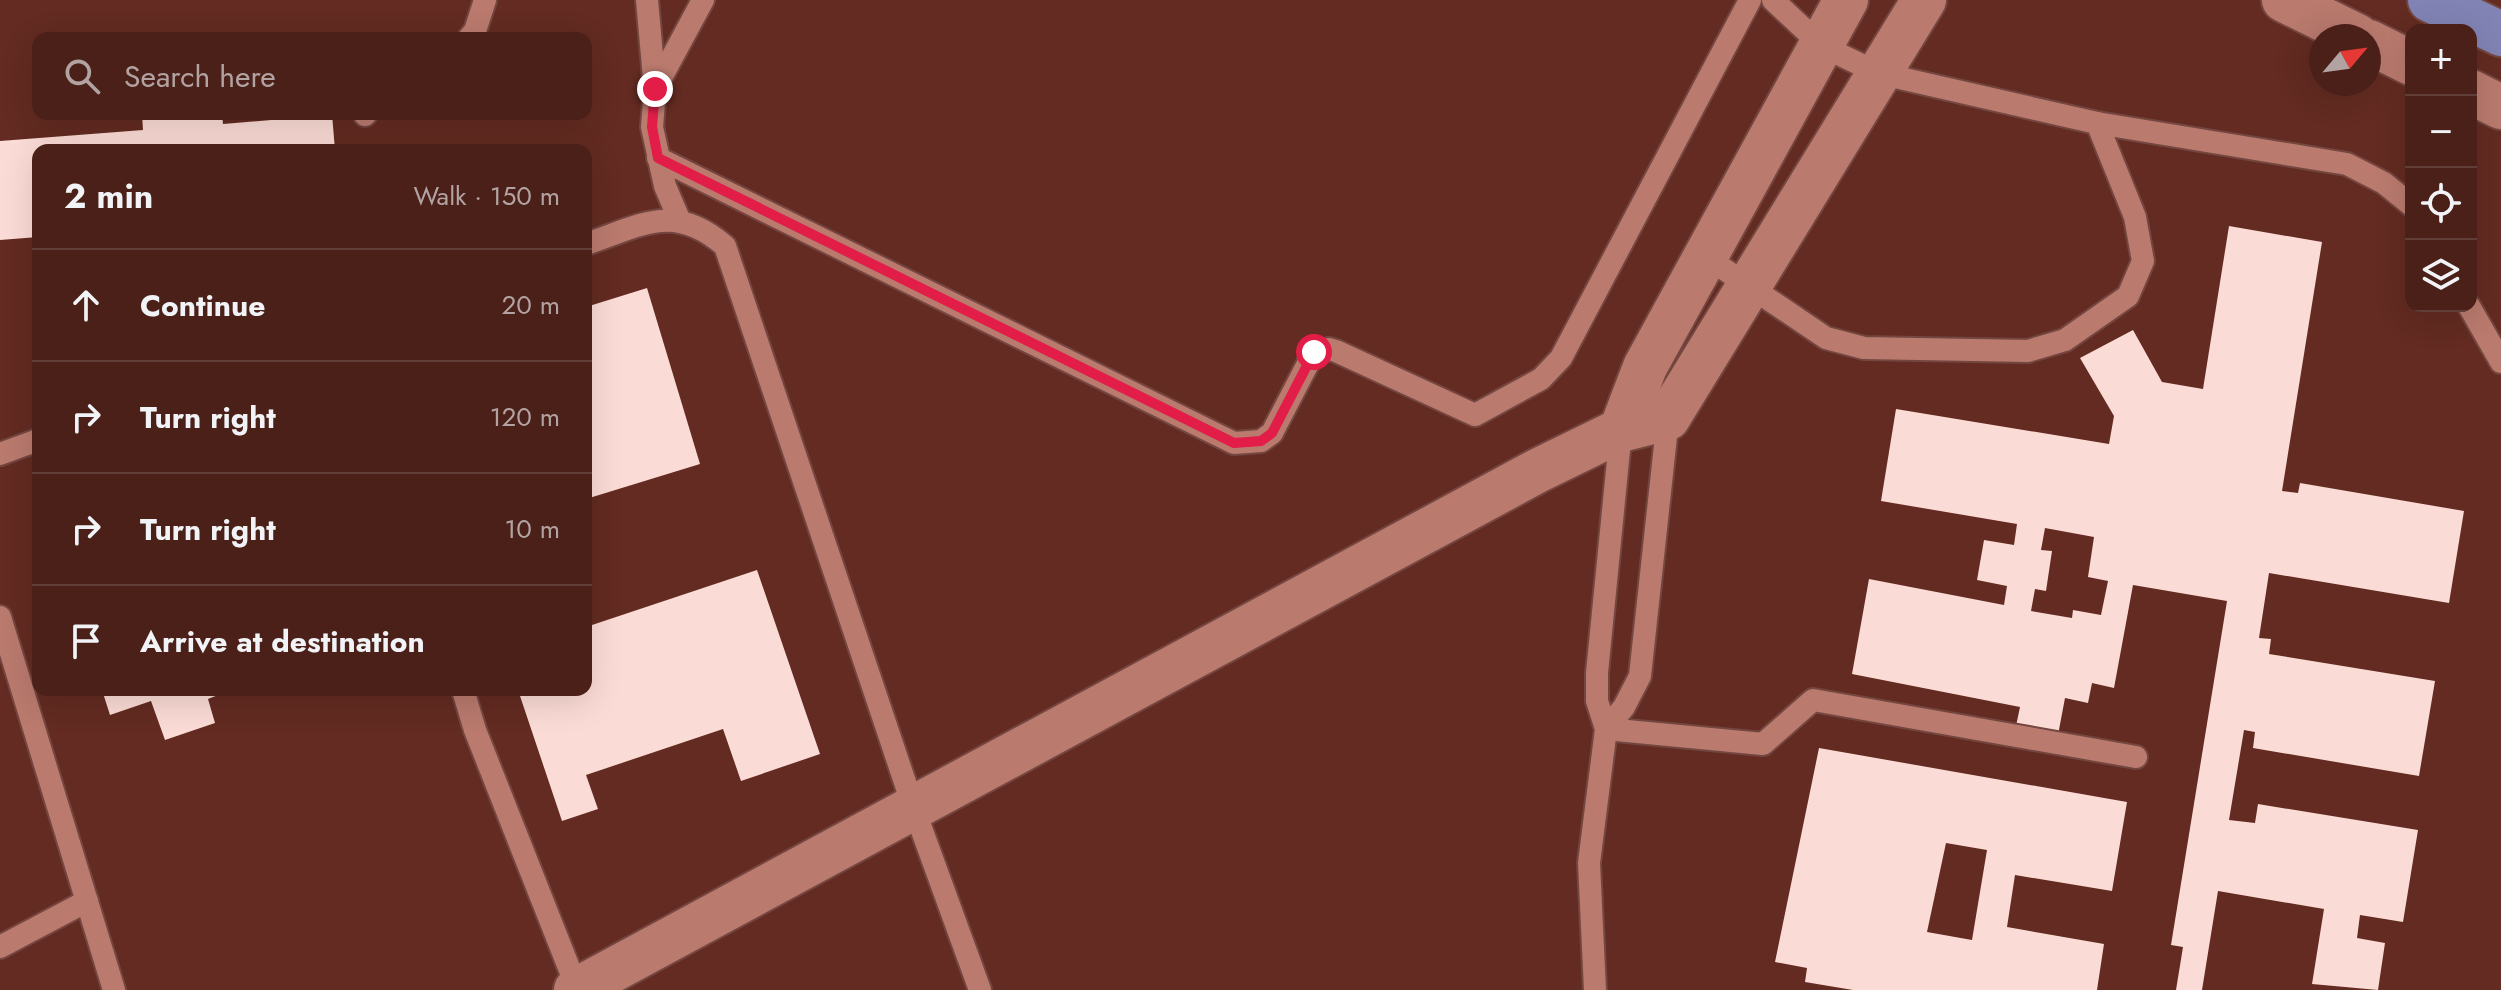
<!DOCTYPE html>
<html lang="en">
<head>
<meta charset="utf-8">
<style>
  :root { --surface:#4a2019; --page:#512822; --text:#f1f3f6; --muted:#b2a3a2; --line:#613e38 }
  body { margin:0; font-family:Jost,sans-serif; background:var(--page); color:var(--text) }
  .controls { position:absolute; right:24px; top:24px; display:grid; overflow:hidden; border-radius:16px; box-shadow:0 8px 32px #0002 }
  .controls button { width:72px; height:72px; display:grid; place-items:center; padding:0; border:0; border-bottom:2px solid var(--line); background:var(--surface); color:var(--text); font:40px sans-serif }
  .compass { position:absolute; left:2309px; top:24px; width:72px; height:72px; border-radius:50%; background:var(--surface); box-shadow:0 8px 32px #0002; rotate:61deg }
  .stop { position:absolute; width:24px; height:24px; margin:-18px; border:6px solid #e11d48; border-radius:50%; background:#fff }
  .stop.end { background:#e11d48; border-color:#fff; box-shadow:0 2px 8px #0008 }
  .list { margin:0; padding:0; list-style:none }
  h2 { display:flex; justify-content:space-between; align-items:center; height:104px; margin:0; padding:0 32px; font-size:34px }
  h2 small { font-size:26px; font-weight:400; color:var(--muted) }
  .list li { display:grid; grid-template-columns:52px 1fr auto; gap:24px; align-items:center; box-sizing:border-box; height:112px; padding:0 32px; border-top:2px solid var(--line) }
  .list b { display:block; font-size:30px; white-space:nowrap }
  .list em { font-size:26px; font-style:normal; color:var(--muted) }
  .icon { flex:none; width:44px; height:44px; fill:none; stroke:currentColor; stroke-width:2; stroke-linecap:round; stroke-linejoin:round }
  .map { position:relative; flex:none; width:2501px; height:990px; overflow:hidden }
  .search { position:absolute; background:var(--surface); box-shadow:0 8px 32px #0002; left:32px; top:32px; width:560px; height:88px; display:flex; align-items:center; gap:20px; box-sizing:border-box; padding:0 28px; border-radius:16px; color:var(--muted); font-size:30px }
  .panel { position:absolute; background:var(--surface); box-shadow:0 8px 32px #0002; left:32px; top:144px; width:560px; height:552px; border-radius:16px }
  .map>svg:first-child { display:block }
  .building { fill:#fbdbd5; fill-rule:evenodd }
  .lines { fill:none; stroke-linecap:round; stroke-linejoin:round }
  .service-casing { stroke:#744640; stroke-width:26 }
  .minor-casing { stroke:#744640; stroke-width:48 }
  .tertiary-casing { stroke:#744640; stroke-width:48 }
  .trunk-casing { stroke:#744640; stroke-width:48 }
  .service { stroke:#ba7a6e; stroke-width:22 }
  .minor { stroke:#ba7a6e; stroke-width:44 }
  .tertiary { stroke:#ba7a6e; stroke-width:44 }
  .trunk { stroke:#8183b4; stroke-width:44 }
  .route { stroke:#e11d48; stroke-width:10 }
</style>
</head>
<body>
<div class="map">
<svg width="2501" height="990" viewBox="0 0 2501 990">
  <rect width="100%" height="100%" fill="#632b21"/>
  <g class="building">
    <polygon points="142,114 222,114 223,124 294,118 294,114 332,114 335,150 38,150 38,237 0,240 0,141 143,130"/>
    <path d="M 2229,226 L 2322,242 L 2282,491 L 2298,493 L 2300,483 L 2464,511 L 2449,603 L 2269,573 L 2259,638 L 2271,639 L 2269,654 L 2435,681 L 2419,776 L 2253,748 L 2255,732 L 2244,730 L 2229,820 L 2255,823 L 2258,804 L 2418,830 L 2403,922 L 2360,915 L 2357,938 L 2385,943 L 2378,990 L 2312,984 L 2324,909 L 2218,891 L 2202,990 L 2176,990 L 2183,947 L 2171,945 L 2227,601 L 2133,585 L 2114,688 L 2092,683 L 2088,703 L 2065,698 L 2058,735 L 2016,726 L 2020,707 L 1852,674 L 1869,579 L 2004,605 L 2007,586 L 1977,580 L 1984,540 L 2014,545 L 2017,524 L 1881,501 L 1896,409 L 2109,444 L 2114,416 L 2080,358 L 2133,330 L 2162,382 L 2203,389 ZM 2045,528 L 2094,537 L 2088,577 L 2108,581 L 2101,615 L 2073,610 L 2072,618 L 2031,611 L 2035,589 L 2046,591 L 2052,551 L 2041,550 Z"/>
    <polygon points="647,288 700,464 586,499 586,307"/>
    <polygon points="757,570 820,754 741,781 723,729 586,775 598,809 562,821 518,690 586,690 586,627"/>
    <polygon points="102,690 231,690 208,699 215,723 165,740 151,701 110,715"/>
    <path d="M 1819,748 L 2127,802 L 2112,891 L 2015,875 L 2007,927 L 2104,944 L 2097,990 L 1853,990 L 1805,982 L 1807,968 L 1775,962 ZM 1946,843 L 1987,850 L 1972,940 L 1927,932 Z"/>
  </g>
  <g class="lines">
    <g class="service-casing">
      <g id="service">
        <polyline points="647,0 655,89 652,127 665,186 679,219"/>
        <polyline points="1773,0 1822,46 1878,73 2097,123 2347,164 2384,183 2411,205"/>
        <polyline points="469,38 475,31 485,0"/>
        <polyline points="655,89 703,0"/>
        <polyline points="365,115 366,114"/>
        <polyline points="658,158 1234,443 1261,441 1272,433 1314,352 1329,349 1336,351 1475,415 1541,379 1561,358 1750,0"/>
        <path d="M 586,244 C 642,225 674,202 725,246 L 913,806 L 980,990"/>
        <polyline points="1706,257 1826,338 1864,348 2028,351 2065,340 2128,296 2143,261 2135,217 2097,123"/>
        <polyline points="2469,306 2501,362"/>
        <polyline points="0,454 38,440"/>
        <polyline points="0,617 114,990"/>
        <polyline points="463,690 475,730 577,988"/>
        <polyline points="1606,729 1763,744 1813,700 2136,757"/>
        <polyline points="1606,729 1624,707 1640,676 1668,418"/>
        <polyline points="0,947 87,901"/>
        <polyline points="1595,990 1589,863 1606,729 1597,701 1597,673 1621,430"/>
      </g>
    </g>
    <g class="minor-casing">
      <g id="minor">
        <polyline points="1621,430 1645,367 1846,0"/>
        <polyline points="576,990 1539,470 1621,430 1668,418 1924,0"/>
      </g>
    </g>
    <g class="tertiary-casing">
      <g id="tertiary">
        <polyline points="2284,0 2357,36"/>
        <polyline points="2369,42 2411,63"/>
        <polyline points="2471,92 2501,107"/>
      </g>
    </g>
    <g class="trunk-casing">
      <polyline id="trunk" points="2430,0 2501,34"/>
    </g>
    <use href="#service" class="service"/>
    <use href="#minor" class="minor"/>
    <use href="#tertiary" class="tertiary"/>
    <use href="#trunk" class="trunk"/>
  </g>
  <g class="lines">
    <polyline class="route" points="655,89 652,127 658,158 1234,443 1261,441 1272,433 1314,352"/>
  </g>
</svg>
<div class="controls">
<button>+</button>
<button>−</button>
<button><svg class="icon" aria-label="locate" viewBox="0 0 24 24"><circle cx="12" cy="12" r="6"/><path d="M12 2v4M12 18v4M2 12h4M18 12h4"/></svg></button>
<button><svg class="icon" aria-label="layers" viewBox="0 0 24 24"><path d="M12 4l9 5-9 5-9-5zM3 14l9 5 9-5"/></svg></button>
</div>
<svg class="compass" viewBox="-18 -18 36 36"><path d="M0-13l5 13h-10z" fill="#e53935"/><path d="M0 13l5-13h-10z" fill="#b2a3a2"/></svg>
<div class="stop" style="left:1314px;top:352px"></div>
<div class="stop end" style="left:655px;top:89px"></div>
<div class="search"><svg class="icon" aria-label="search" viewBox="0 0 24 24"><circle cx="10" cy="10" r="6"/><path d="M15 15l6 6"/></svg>Search here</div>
<section class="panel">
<h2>2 min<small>Walk · 150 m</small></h2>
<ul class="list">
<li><svg class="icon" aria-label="ahead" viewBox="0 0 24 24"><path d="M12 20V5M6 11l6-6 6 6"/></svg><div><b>Continue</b></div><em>20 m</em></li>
<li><svg class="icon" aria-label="right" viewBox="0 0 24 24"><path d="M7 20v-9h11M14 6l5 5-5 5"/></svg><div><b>Turn right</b></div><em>120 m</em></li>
<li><svg class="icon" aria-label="right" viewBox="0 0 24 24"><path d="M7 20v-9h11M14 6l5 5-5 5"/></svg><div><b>Turn right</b></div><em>10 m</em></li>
<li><svg class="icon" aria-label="arrive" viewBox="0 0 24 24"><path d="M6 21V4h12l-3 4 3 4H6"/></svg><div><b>Arrive at destination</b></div></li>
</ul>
</section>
</div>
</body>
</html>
